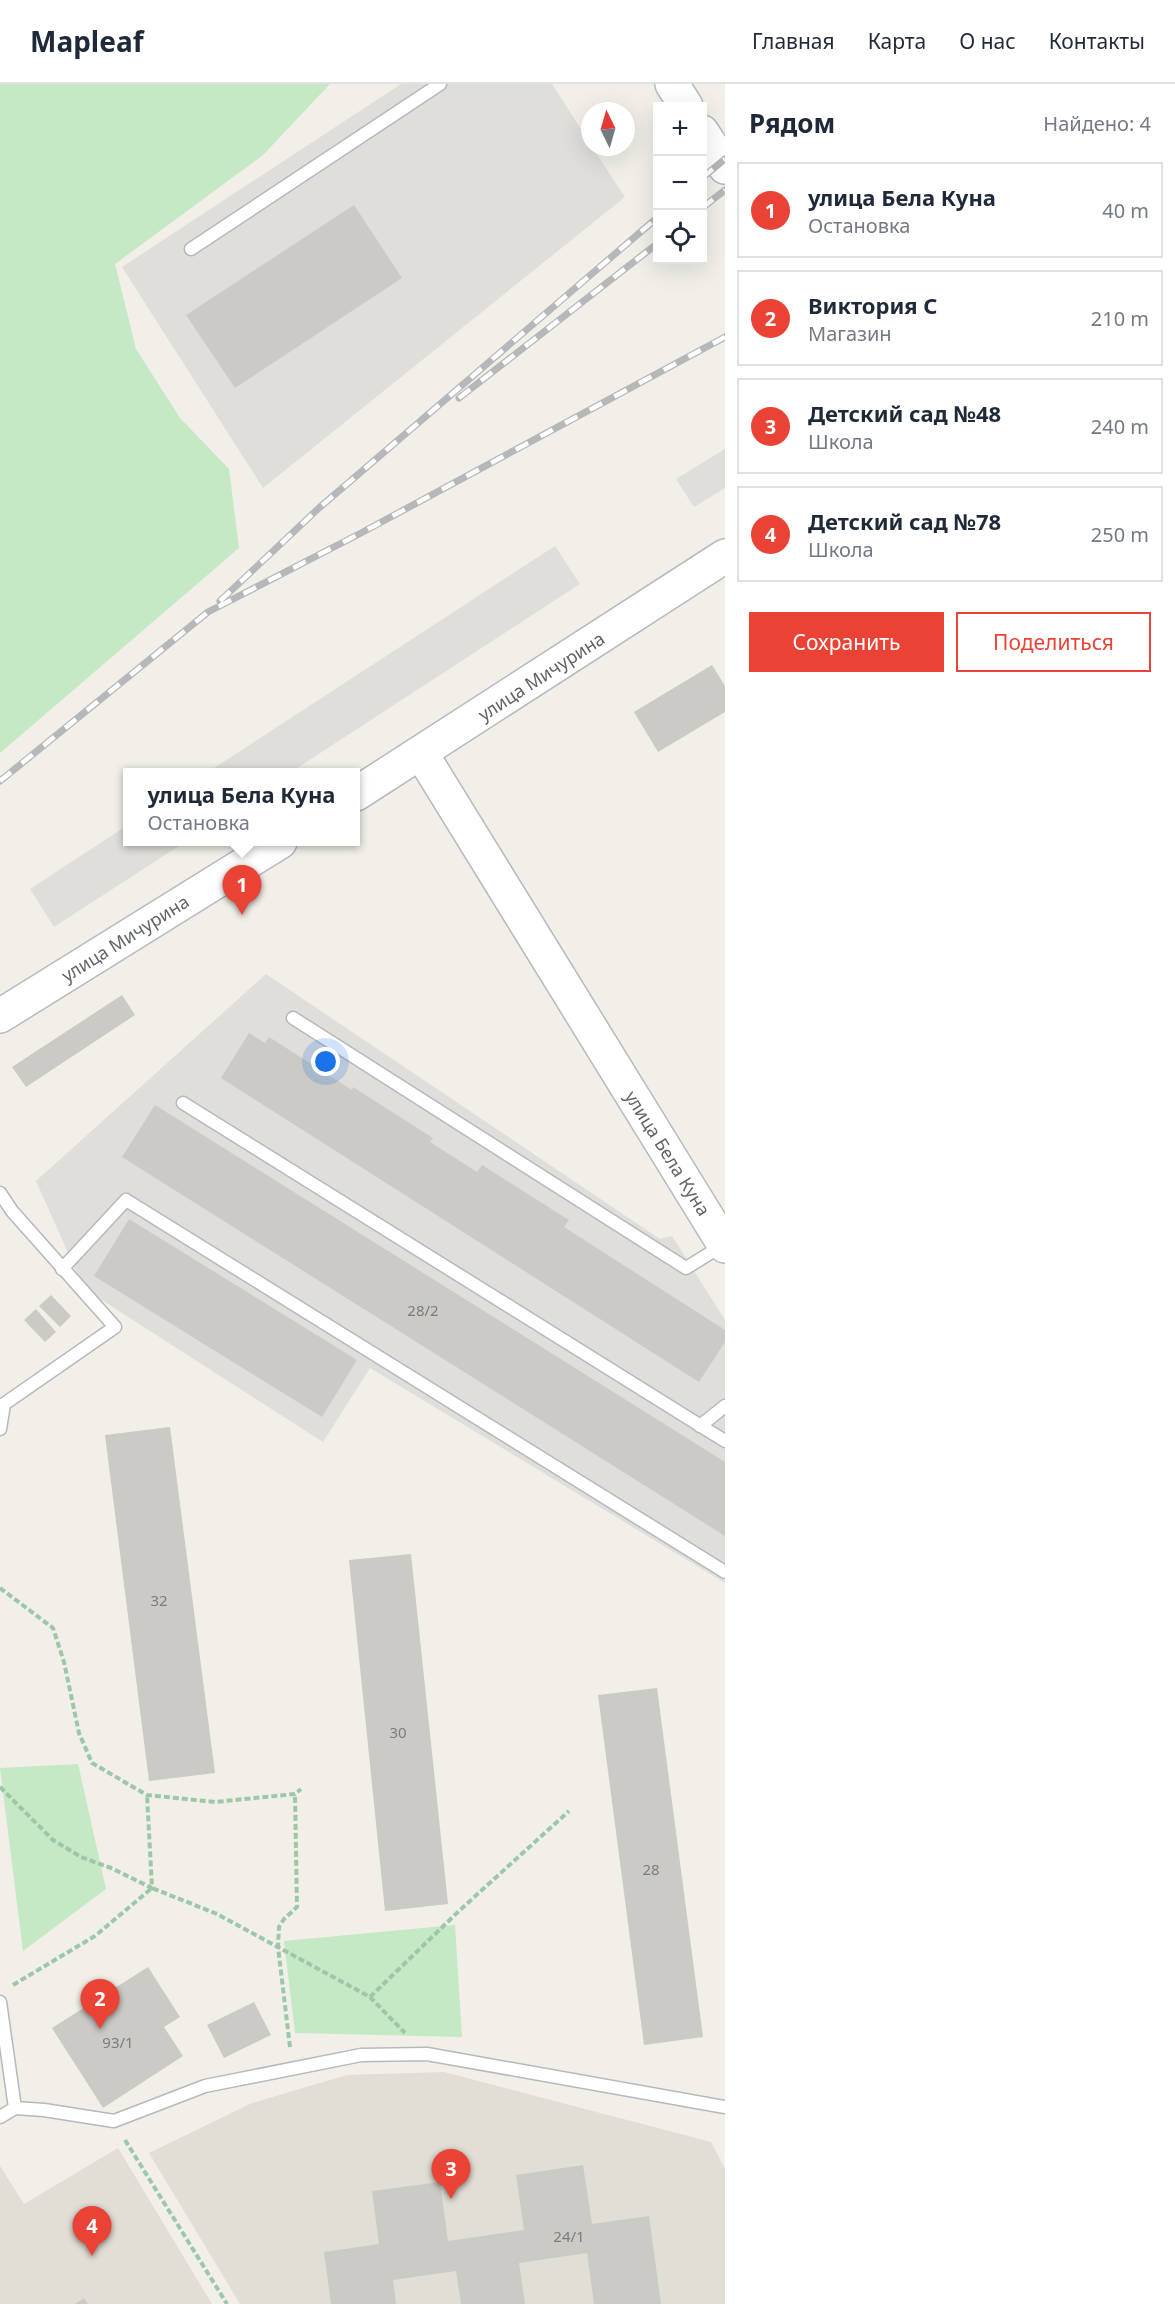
<!DOCTYPE html>
<html lang="ru">
<head>
<meta charset="utf-8">
<style>
  :root { --surface:#fff; --page:#f2f2f3; --text:#1f2937; --muted:#747a83; --line:#e0e1e3; --accent:#ea4335 }
  body { margin:0; font-family:"Noto Sans",sans-serif; background:var(--page); color:var(--text) }
  .controls { position:absolute; right:18px; top:18px; display:grid; overflow:hidden; border-radius:0px; box-shadow:0 6px 24px #0002 }
  .controls button { width:54px; height:54px; display:grid; place-items:center; padding:0; border:0; border-bottom:2px solid var(--line); background:var(--surface); color:var(--text); font:30px sans-serif }
  .compass { position:absolute; left:581px; top:18px; width:54px; height:54px; border-radius:50%; background:var(--surface); box-shadow:0 6px 24px #0002; rotate:355deg }
  .you { position:absolute; left:326px; top:978px; width:21px; height:21px; margin:-15px; border:4px solid #fff; border-radius:50%; background:#1a73e8; box-shadow:0 0 0 9px #1a73e833 }
  .badge { display:grid; place-items:center; width:39px; height:39px; border-radius:50%; background:var(--accent); color:#fff; font-size:20px; font-weight:700 }
  .pin { position:absolute; translate:-50% -50px; filter:drop-shadow(0 2px 3px #0008) }
  .pin::after { content:''; position:absolute; top:32px; width:21px; height:18px; background:inherit; clip-path:polygon(0 0,100% 0,50% 100%) }
  .popup { position:absolute; left:123px; top:684px; width:237px; height:78px; box-sizing:border-box; display:grid; place-content:center; border-radius:0px; background:var(--surface); filter:drop-shadow(0 2px 4px #0005); font-size:20px; white-space:nowrap; color:var(--muted) }
  .popup b { font-size:22px; color:var(--text) }
  .popup::after { content:''; position:absolute; left:50%; top:100%; margin-left:-12px; border:12px solid transparent; border-top-color:var(--surface) }
  .list { margin:0; padding:0; list-style:none }
  h2 { display:flex; justify-content:space-between; align-items:center; height:78px; margin:0; padding:0 24px; font-size:26px }
  h2 small { font-size:20px; font-weight:400; color:var(--muted) }
  .list li { display:grid; grid-template-columns:39px 1fr auto; gap:18px; align-items:center; box-sizing:border-box; height:96px; margin:0 12px 12px; padding:0 12px; border:2px solid var(--line); border-radius:0px }
  .list b { display:block; font-size:22px; white-space:nowrap }
  .list p { margin:0; font-size:20px; white-space:nowrap; color:var(--muted) }
  .list em { font-size:20px; font-style:normal; color:var(--muted) }
  .actions { display:flex; gap:12px; padding:18px 24px }
  .actions a { flex:1; padding:14px 0; border:2px solid var(--accent); border-radius:0px; text-align:center; font-size:21px; color:var(--accent) }
  .actions .main { background:var(--accent); color:#fff }
  .icon { flex:none; width:33px; height:33px; fill:none; stroke:currentColor; stroke-width:2; stroke-linecap:round; stroke-linejoin:round }
  .map { position:relative; flex:none; width:725px; height:2220px; overflow:hidden }
  header { display:flex; align-items:center; gap:36px; box-sizing:border-box; height:84px; padding:0 30px; background:var(--surface); border-bottom:2px solid var(--line) }
  header strong { font-size:28px }
  nav { display:flex; gap:33px; margin-inline-start:auto; font-size:21px }
  main { display:flex }
  aside { flex:1; background:var(--surface) }
  .map>svg:first-child { display:block }
  .industrial { fill:#e0deda }
  .education { fill:#e1ded6 }
  .green { fill:#c5e8c5 }
  .building { fill:#cccac5 }
  .lines { fill:none; stroke-linecap:round; stroke-linejoin:round }
  .lane-casing { stroke:#b5b8bc; stroke-width:15 }
  .secondary-casing { stroke:#b6babf; stroke-width:36 }
  .path { stroke:#9cc7a9; stroke-width:4; stroke-dasharray:6 3; stroke-linecap:butt }
  .lane { stroke:#fff; stroke-width:12 }
  .secondary { stroke:#fff; stroke-width:33 }
  .rail-casing { stroke:#b6b7b8; stroke-width:7 }
  .rail { stroke:#fff; stroke-width:4.5; stroke-dasharray:14; stroke-linecap:butt }
  .labels { text-anchor:middle; dominant-baseline:central; stroke-width:6; stroke-linejoin:round; paint-order:stroke }
  .number-label { font-size:15px; fill:#7a7d7f }
  .street-label { font-size:18px; fill:#5f6368; stroke:#fff }
</style>
</head>
<body>
<header>
<strong>Mapleaf</strong>
<nav><a>Главная</a><a>Карта</a><a>О нас</a><a>Контакты</a></nav>
</header>
<main>
<div class="map">
<svg width="725" height="2220" viewBox="0 0 725 2220">
  <rect width="100%" height="100%" fill="#f1efe8"/>
  <g class="industrial">
    <polygon points="401,0 552,0 590,59 590,63 592,63 625,113 263,404 122,183"/>
    <polygon points="725,365 725,404 694,423 676,395"/>
    <polygon points="555,462 580,500 291,688 208,688"/>
    <polygon points="128,741 128,758 185,758 54,843 30,805"/>
    <polygon points="266,890 660,1155 672,1152 725,1236 725,1499 370,1284 323,1358 94,1211 78,1191 36,1097"/>
  </g>
  <g class="education">
    <polygon points="444,1988 711,2058 725,2085 725,2220 240,2220 149,2069 252,2019 347,1991"/>
    <polygon points="118,2064 212,2220 0,2220 0,2082 24,2120"/>
  </g>
  <g class="green">
    <polygon points="0,0 330,0 263,71 115,180 136,265 180,334 229,385 239,464 0,669"/>
    <polygon points="78,1680 106,1805 23,1867 0,1684"/>
    <polygon points="455,1841 462,1953 295,1949 284,1857"/>
  </g>
  <g class="building">
    <polygon points="354,121 402,194 235,304 186,231"/>
    <polygon points="712,581 725,602 725,628 658,668 634,628"/>
    <polygon points="122,911 135,931 26,1003 12,983"/>
    <polygon points="249,949 265,959 269,953 352,1006 353,1003 433,1054 430,1058 477,1088 482,1081 569,1136 564,1143 725,1246 725,1258 699,1298 221,994"/>
    <polygon points="155,1021 725,1378 725,1452 122,1073"/>
    <polygon points="129,1135 357,1276 322,1333 94,1192"/>
    <polygon points="51,1211 71,1232 60,1243 39,1222"/>
    <polygon points="36,1225 56,1248 45,1258 24,1236"/>
    <polygon points="170,1343 215,1689 149,1697 105,1351"/>
    <polygon points="411,1470 448,1820 385,1827 349,1476"/>
    <polygon points="657,1604 703,1953 644,1961 598,1611"/>
    <polygon points="148,1883 180,1933 164,1943 183,1972 103,2024 52,1944"/>
    <polygon points="254,1918 271,1951 224,1974 207,1941"/>
    <polygon points="583,2081 592,2140 649,2132 661,2220 594,2220 587,2169 519,2179 525,2220 461,2220 456,2187 393,2196 396,2220 331,2220 324,2168 379,2160 372,2107 440,2098 448,2157 524,2146 516,2091"/>
    <polygon points="84,2214 88,2220 75,2220"/>
  </g>
  <g class="lines">
    <g class="lane-casing">
      <g id="lane">
        <polyline points="191,165 440,0"/>
        <polyline points="293,934 686,1184 723,1161"/>
        <polyline points="183,1019 725,1357"/>
        <polyline points="0,1109 12,1127 115,1243 4,1320 0,1345"/>
        <polyline points="62,1185 126,1116 725,1488"/>
        <polyline points="700,1342 725,1322"/>
        <polyline points="0,1918 15,2024"/>
        <polyline points="0,2033 15,2024 44,2026 114,2037 205,2002 361,1971 427,1970 725,2023"/>
      </g>
    </g>
    <g class="secondary-casing">
      <g id="secondary">
        <polyline points="672,0 686,22"/>
        <polyline points="702,48 725,83"/>
        <polyline points="421,669 725,1162"/>
        <polyline points="356,710 725,472"/>
        <polyline points="0,932 280,758"/>
      </g>
    </g>
    <g class="path">
      <polyline points="0,1504 53,1544 64,1578 79,1649 92,1679 147,1711 215,1718 295,1710 301,1705"/>
      <polyline points="0,1703 53,1756 81,1773 111,1784 152,1804 147,1711"/>
      <polyline points="13,1901 95,1852 152,1804 217,1830 370,1913 405,1949"/>
      <polyline points="370,1913 460,1826 569,1727"/>
      <polyline points="290,1963 278,1863 279,1843 284,1835 297,1823 295,1710"/>
      <polyline points="125,2056 227,2220"/>
    </g>
    <use href="#lane" class="lane"/>
    <use href="#secondary" class="secondary"/>
    <g class="rail-casing">
      <g id="rail">
        <polyline points="702,94 725,75"/>
        <polyline points="702,124 725,106"/>
        <polyline points="459,314 658,159"/>
        <polyline points="220,517 319,424 658,133"/>
        <polyline points="0,697 208,528 361,449 725,253"/>
      </g>
    </g>
    <use href="#rail" class="rail"/>
  </g>
  <g class="labels">
    <g class="number-label">
      <text x="423" y="1226">28/2</text>
      <text x="159" y="1516">32</text>
      <text x="398" y="1648">30</text>
      <text x="651" y="1785">28</text>
      <text x="118" y="1958">93/1</text>
      <text x="569" y="2152">24/1</text>
    </g>
    <g class="street-label">
      <text transform="translate(541 592) rotate(-33)">улица Мичурина</text>
      <text transform="translate(125 854) rotate(-32)">улица Мичурина</text>
      <text transform="translate(668 1069) rotate(58)">улица Бела Куна</text>
    </g>
  </g>
</svg>
<div class="controls">
<button>+</button>
<button>−</button>
<button><svg class="icon" aria-label="locate" viewBox="0 0 24 24"><circle cx="12" cy="12" r="6"/><path d="M12 2v4M12 18v4M2 12h4M18 12h4"/></svg></button>
</div>
<svg class="compass" viewBox="-18 -18 36 36"><path d="M0-13l5 13h-10z" fill="#e53935"/><path d="M0 13l5-13h-10z" fill="#747a83"/></svg>
<div class="you"></div>
<div class="pin badge" style="left:242px;top:831px">1</div>
<div class="popup"><b>улица Бела Куна</b>Остановка</div>
<div class="pin badge" style="left:100px;top:1945px">2</div>
<div class="pin badge" style="left:451px;top:2115px">3</div>
<div class="pin badge" style="left:92px;top:2172px">4</div>
</div>
<aside>
<h2>Рядом<small>Найдено: 4</small></h2>
<ul class="list">
<li><span class="badge">1</span><div><b>улица Бела Куна</b><p>Остановка</p></div><em>40 m</em></li>
<li><span class="badge">2</span><div><b>Виктория С</b><p>Магазин</p></div><em>210 m</em></li>
<li><span class="badge">3</span><div><b>Детский сад №48</b><p>Школа</p></div><em>240 m</em></li>
<li><span class="badge">4</span><div><b>Детский сад №78</b><p>Школа</p></div><em>250 m</em></li>
</ul>
<div class="actions"><a class="main">Сохранить</a><a>Поделиться</a></div>
</aside>
</main>
</body>
</html>
